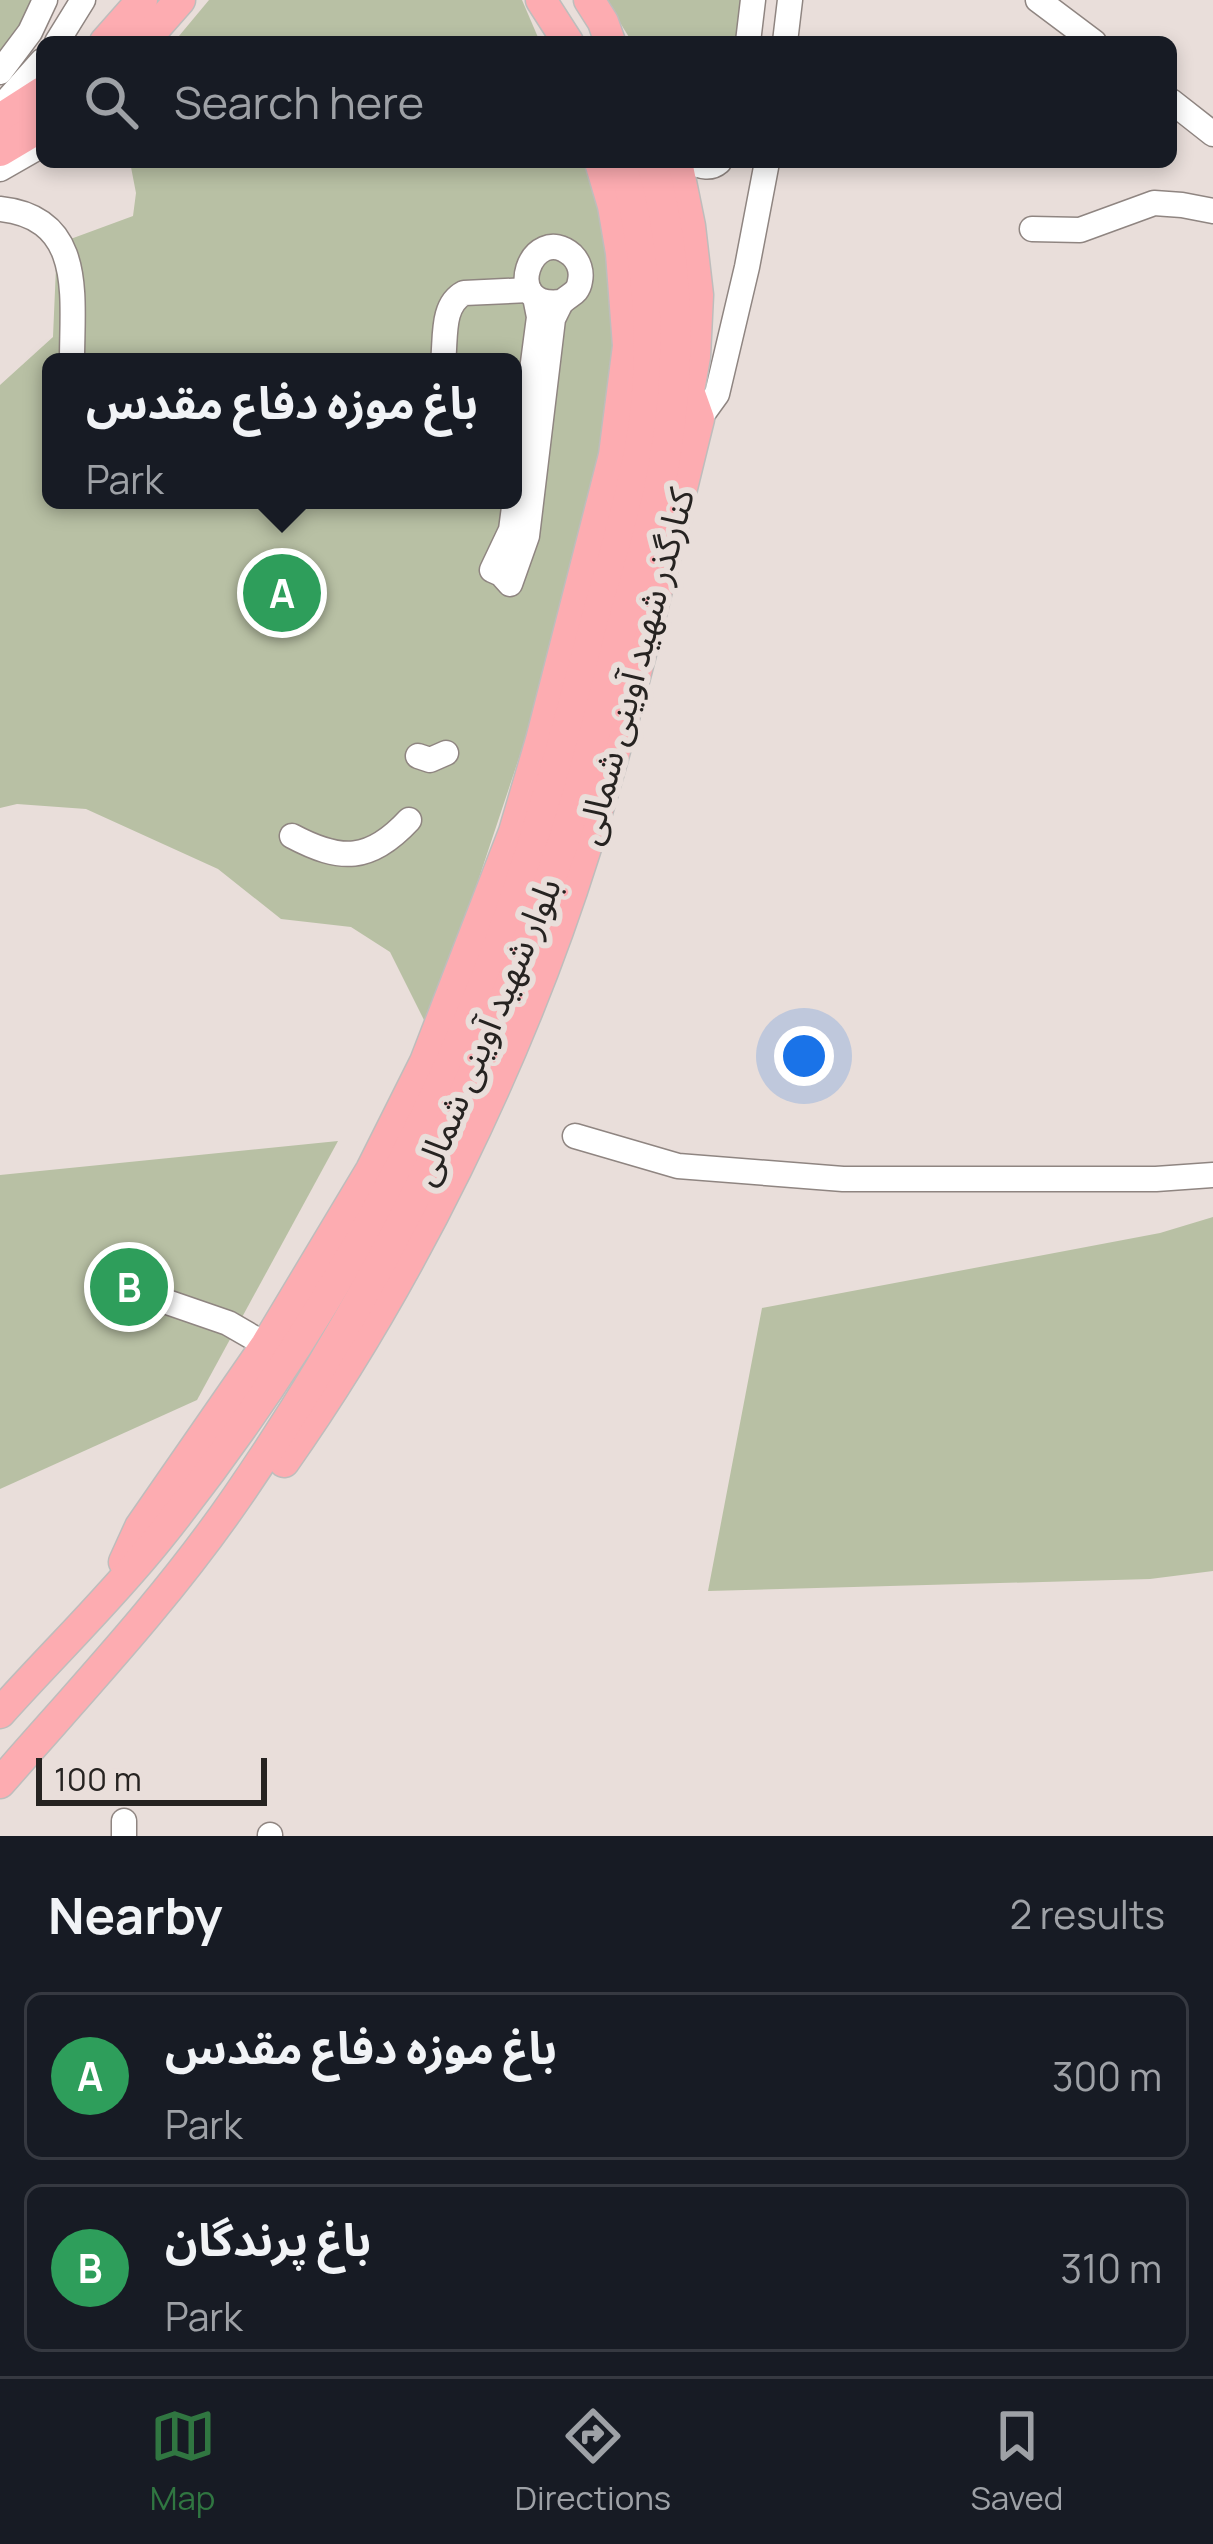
<!DOCTYPE html>
<html lang="en">
<head>
<meta charset="utf-8">
<style>
  :root { --surface:#171b24; --page:#242831; --text:#f1f3f6; --muted:#9ea1a6; --line:#363941; --accent:#307641 }
  body { margin:0; font-family:Manrope,"Noto Sans Arabic",sans-serif; background:var(--page); color:var(--text) }
  .scale { position:absolute; left:36px; bottom:30px; width:231px; box-sizing:border-box; padding-left:12px; border:6px solid #262321; border-top:0; font-size:33px; line-height:42px; white-space:nowrap; color:#262321; -webkit-text-stroke:9px #e9deda; paint-order:stroke }
  .you { position:absolute; left:804px; top:1056px; width:42px; height:42px; margin:-30px; border:9px solid #fff; border-radius:50%; background:#1a73e8; box-shadow:0 0 0 18px #1a73e833 }
  .badge { display:grid; place-items:center; width:78px; height:78px; border-radius:50%; background:var(--accent); color:#fff; font-size:39px; font-weight:700 }
  .pin { position:absolute; translate:-50% -50%; border:6px solid #fff; box-shadow:0 3px 12px #0006 }
  .popup { position:absolute; left:42px; top:353px; width:480px; height:156px; box-sizing:border-box; display:grid; place-content:center; border-radius:18px; background:var(--surface); filter:drop-shadow(0 3px 9px #0005); font-size:39px; white-space:nowrap; color:var(--muted) }
  .popup b { font-size:45px; color:var(--text) }
  .popup::after { content:''; position:absolute; left:50%; top:100%; margin-left:-24px; border:24px solid transparent; border-top-color:var(--surface) }
  .list { margin:0; padding:0; list-style:none }
  h2 { display:flex; justify-content:space-between; align-items:center; height:156px; margin:0; padding:0 48px; font-size:51px }
  h2 small { font-size:39px; font-weight:400; color:var(--muted) }
  .list li { display:grid; grid-template-columns:78px 1fr auto; gap:36px; align-items:center; box-sizing:border-box; height:168px; margin:0 24px 24px; padding:0 24px; border:3px solid var(--line); border-radius:18px }
  .list b { display:block; font-size:45px; white-space:nowrap }
  .list p { margin:0; font-size:39px; white-space:nowrap; color:var(--muted) }
  .list em { font-size:39px; font-style:normal; color:var(--muted) }
  .icon { flex:none; width:66px; height:66px; fill:none; stroke:currentColor; stroke-width:2; stroke-linecap:round; stroke-linejoin:round }
  .map { position:relative; flex:none; width:1213px; height:1836px; overflow:hidden }
  .search { position:absolute; background:var(--surface); box-shadow:0 6px 18px #0003; left:36px; right:36px; top:36px; height:132px; display:flex; align-items:center; gap:30px; box-sizing:border-box; padding:0 42px; border-radius:18px; color:var(--muted); font-size:45px }
  .sheet { height:540px; background:var(--surface) }
  nav { display:flex; justify-content:space-around; align-items:center; box-sizing:border-box; height:168px; border-top:3px solid var(--line); background:var(--surface); font-size:33px; color:var(--muted) }
  nav a { display:grid; justify-items:center; gap:6px }
  nav .on { color:var(--accent) }
  .map>svg:first-child { display:block }
  .green { fill:#b8c0a4; fill-rule:evenodd }
  .lines { fill:none; stroke-linecap:round; stroke-linejoin:round }
  .minor-casing { stroke:#8f8581; stroke-width:27 }
  .major-casing { stroke:#bebdbc; stroke-width:33 }
  .minor { stroke:#fff; stroke-width:24 }
  .major { stroke:#fdacb1; stroke-width:30 }
  .labels { text-anchor:middle; dominant-baseline:central; stroke-width:12; stroke-linejoin:round; paint-order:stroke }
  .street-label { font-size:36px; fill:#262321; stroke:#e9deda }
</style>
</head>
<body>
<div class="map">
<svg width="1213" height="1836" viewBox="0 0 1213 1836">
  <rect width="100%" height="100%" fill="#e9deda"/>
  <g class="green">
    <polygon points="0,0 37,0 0,61"/>
    <polygon points="209,0 522,0 540,42 174,42"/>
    <polygon points="606,0 742,0 738,42 632,42"/>
    <path d="M 130,162 L 587,162 L 602,207 L 613,286 L 615,364 L 601,449 L 526,737 L 464,923 L 426,1024 L 390,952 L 351,927 L 281,919 L 218,869 L 86,809 L 17,804 L 0,808 L 0,385 L 53,337 L 57,244 L 133,216 L 136,193 ZM 51,362 L 513,362 L 513,500 L 51,500 Z"/>
    <polygon points="338,1141 197,1400 0,1489 0,1175"/>
    <polygon points="1213,1217 1213,1571 1150,1579 708,1591 762,1308 1160,1233"/>
  </g>
  <g class="lines">
    <g class="minor-casing">
      <g id="minor">
        <polyline points="1038,0 1094,42"/>
        <polyline points="57,42 83,0"/>
        <polyline points="748,42 753,0"/>
        <polyline points="785,42 790,0"/>
        <polyline points="0,72 30,32 45,0"/>
        <polyline points="1171,101 1213,134"/>
        <polyline points="0,108 42,61"/>
        <path d="M 692,162 C 701,167 711,169 719,162"/>
        <polyline points="0,169 42,145"/>
        <path d="M 0,209 C 85,218 72,296 72,360 L 75,362"/>
        <polyline points="1032,229 1080,230 1154,203 1182,205 1213,211"/>
        <path d="M 535,297 L 539,317 L 511,530 L 492,570 L 501,574 L 510,584 L 527,536 L 553,319 C 555,315 560,304 562,302 C 570,294 578,294 580,281 C 582,272 579,262 572,255 C 532,220 499,310 561,302"/>
        <path d="M 443,362 C 446,338 441,305 464,293 L 529,290"/>
        <polyline points="699,419 717,394 747,267 767,162"/>
        <polyline points="418,756 430,760 446,753"/>
        <path d="M 292,836 C 341,862 370,862 409,820"/>
        <polyline points="575,1136 678,1166 843,1179 1156,1179 1213,1175"/>
        <polyline points="170,1303 228,1323 266,1345"/>
        <polyline points="124,1821 124,1836"/>
        <polyline points="270,1836 270,1835"/>
      </g>
    </g>
    <g class="major-casing">
      <g id="major">
        <polyline points="541,0 568,42"/>
        <polyline points="589,0 603,22 610,42"/>
        <polyline points="105,42 142,0"/>
        <polyline points="143,42 180,0"/>
        <polyline points="0,119 42,92"/>
        <polyline points="0,151 42,126"/>
        <path d="M 284,1462 C 410,1283 519,1061 585,851 C 630,710 663,564 699,419 L 689,391 L 695,357 L 698,295 L 690,226 L 677,162"/>
        <polyline points="124,1562 140,1527 266,1345 371,1170 425,1062 514,832 541,740 614,455 628,346 621,253 613,206 600,162"/>
        <path d="M 0,1713 C 51,1656 110,1599 158,1539 C 303,1358 426,1146 505,928 C 538,834 565,738 590,642 C 606,581 626,519 638,458 C 658,359 649,259 624,162"/>
        <path d="M 0,1783 C 81,1690 167,1599 237,1497 C 374,1298 482,1080 560,851 C 583,783 600,712 618,642 C 634,581 655,520 665,458 C 682,358 679,260 652,162"/>
      </g>
    </g>
    <use href="#minor" class="minor"/>
    <use href="#major" class="major"/>
  </g>
  <g class="labels">
    <g class="street-label">
      <text transform="translate(634 666) rotate(-75)">کنارگذر شهید آوینی شمالی</text>
      <text transform="translate(485 1031) rotate(-67)">بلوار شهید آوینی شمالی</text>
    </g>
  </g>
</svg>
<div class="scale">100 m</div>
<div class="you"></div>
<div class="pin badge" style="left:282px;top:593px;background:#2e9e5b">A</div>
<div class="popup"><b>باغ موزه دفاع مقدس</b>Park</div>
<div class="pin badge" style="left:129px;top:1287px;background:#2e9e5b">B</div>
<div class="search"><svg class="icon" aria-label="search" viewBox="0 0 24 24"><circle cx="10" cy="10" r="6"/><path d="M15 15l6 6"/></svg>Search here</div>
</div>
<section class="sheet">
<h2>Nearby<small>2 results</small></h2>
<ul class="list">
<li><span class="badge" style="background:#2e9e5b">A</span><div><b>باغ موزه دفاع مقدس</b><p>Park</p></div><em>300 m</em></li>
<li><span class="badge" style="background:#2e9e5b">B</span><div><b>باغ پرندگان</b><p>Park</p></div><em>310 m</em></li>
</ul>
</section>
<nav>
<a class="on"><svg class="icon" aria-label="map" viewBox="0 0 24 24"><path d="M3 6l6-2 6 2 6-2v14l-6 2-6-2-6 2zM9 4v14M15 6v14"/></svg>Map</a>
<a><svg class="icon" aria-label="directions" viewBox="0 0 24 24"><path d="M12 3l9 9-9 9-9-9zM9 14v-3h6M13 9l2 2-2 2"/></svg>Directions</a>
<a><svg class="icon" aria-label="saved" viewBox="0 0 24 24"><path d="M7 4h10v16l-5-4-5 4z"/></svg>Saved</a>
</nav>
</body>
</html>
